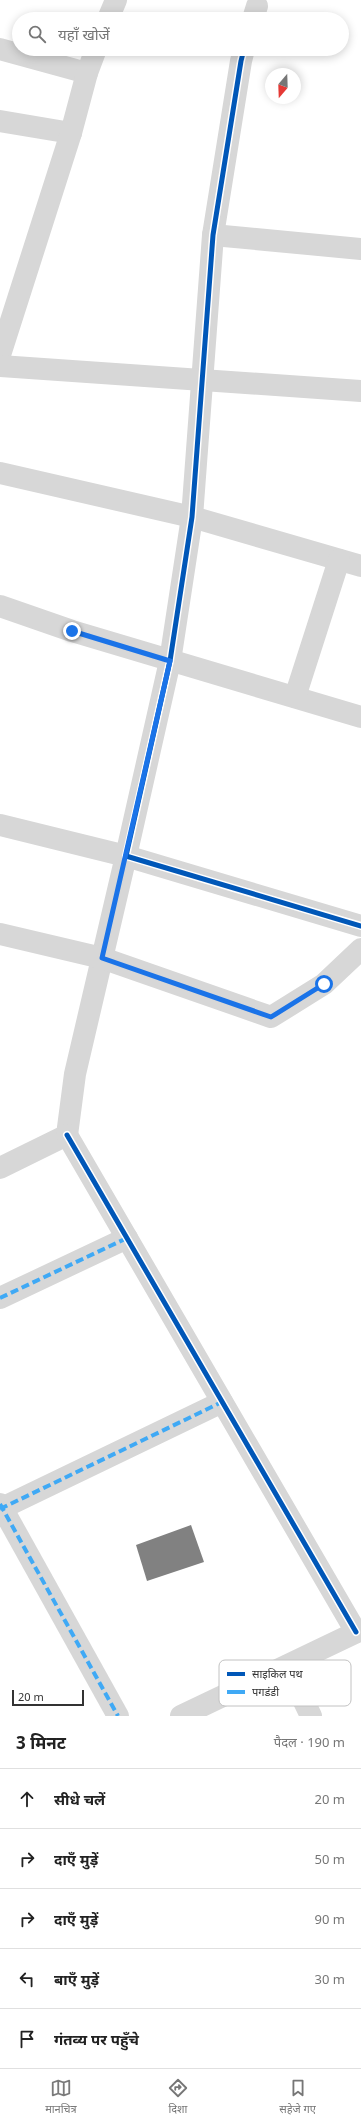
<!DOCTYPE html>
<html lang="hi">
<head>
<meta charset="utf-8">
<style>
  :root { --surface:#fff; --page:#f6f6f6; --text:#222; --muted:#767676; --line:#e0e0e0; --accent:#7a7a7a }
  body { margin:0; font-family:"Noto Sans","Noto Sans Devanagari",sans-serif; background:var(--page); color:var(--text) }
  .compass { position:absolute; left:265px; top:68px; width:36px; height:36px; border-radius:50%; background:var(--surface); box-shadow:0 2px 10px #0003; rotate:199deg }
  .scale { position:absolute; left:12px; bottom:10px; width:72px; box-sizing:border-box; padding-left:4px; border:2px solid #333; border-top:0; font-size:11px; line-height:14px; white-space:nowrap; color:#333; -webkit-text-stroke:3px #fff; paint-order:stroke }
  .stop { position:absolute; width:12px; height:12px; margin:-9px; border:3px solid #1a73e8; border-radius:50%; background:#fff }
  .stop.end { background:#1a73e8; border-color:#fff; box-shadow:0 1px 4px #0008 }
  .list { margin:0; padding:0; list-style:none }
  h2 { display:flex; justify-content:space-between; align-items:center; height:52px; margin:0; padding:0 16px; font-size:17px }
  h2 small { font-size:13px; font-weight:400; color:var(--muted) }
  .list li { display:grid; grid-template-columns:26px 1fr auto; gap:12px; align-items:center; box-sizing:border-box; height:60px; padding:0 16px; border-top:1px solid var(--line) }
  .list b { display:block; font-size:15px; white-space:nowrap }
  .list em { font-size:13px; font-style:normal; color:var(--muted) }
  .icon { flex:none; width:22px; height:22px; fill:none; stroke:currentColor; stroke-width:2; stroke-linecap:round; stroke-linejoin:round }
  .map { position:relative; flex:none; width:361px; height:1716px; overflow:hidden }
  .search { position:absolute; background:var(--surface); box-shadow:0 2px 10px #0003; left:12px; right:12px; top:12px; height:44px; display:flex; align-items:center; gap:10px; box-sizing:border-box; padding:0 14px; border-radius:22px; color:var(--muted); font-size:15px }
  .sheet { height:352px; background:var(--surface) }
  nav { display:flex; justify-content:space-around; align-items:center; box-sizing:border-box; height:56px; border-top:1px solid var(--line); background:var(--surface); font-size:11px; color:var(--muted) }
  nav a { display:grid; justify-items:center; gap:2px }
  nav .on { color:var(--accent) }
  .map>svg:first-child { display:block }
  .building { fill:#818181 }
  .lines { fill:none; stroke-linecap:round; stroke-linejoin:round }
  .minor { stroke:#d7d7d7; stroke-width:22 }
  .quiet { stroke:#3fa9f5; stroke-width:4; stroke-dasharray:8 4; stroke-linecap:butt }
  .cycleway-casing { stroke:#fff; stroke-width:8 }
  .cycleway { stroke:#0057b8; stroke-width:5 }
  .route { stroke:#1a73e8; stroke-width:5 }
  .key { fill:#fff; stroke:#c2c2c2; stroke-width:1 }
  .key-label { font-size:11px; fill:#333 }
</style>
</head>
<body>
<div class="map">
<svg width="361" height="1716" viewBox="0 0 361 1716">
  <rect width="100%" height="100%" fill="#fff"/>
  <polygon class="building" points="191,1525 204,1562 147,1581 136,1545"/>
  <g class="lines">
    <g class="minor">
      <polyline points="108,19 116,0"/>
      <polyline points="253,19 257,6"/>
      <polyline points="0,49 87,73"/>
      <polyline points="244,49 241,61 213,235 192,517 170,661 126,856 361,926"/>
      <polyline points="0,121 71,133"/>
      <polyline points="213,235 361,249"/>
      <polyline points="0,355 71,133 87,73 96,49"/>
      <polyline points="0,366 361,391"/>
      <polyline points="0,473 192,517 361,566"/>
      <polyline points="0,606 72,631 361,717"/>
      <polyline points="295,697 339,560"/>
      <polyline points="0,825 126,856 75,1074 67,1135 0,1168"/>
      <polyline points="0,934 102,958 271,1017 324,984 361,949"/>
      <polyline points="67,1135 356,1632"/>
      <polyline points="0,1298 127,1238"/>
      <polyline points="0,1504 118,1716"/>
      <polyline points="0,1509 222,1402"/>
      <polyline points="287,1666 311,1716"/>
      <polyline points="181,1716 361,1630"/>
    </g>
    <g class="quiet">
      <polyline points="0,1298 127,1238"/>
      <polyline points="0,1504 118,1716"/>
      <polyline points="0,1509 222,1402"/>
    </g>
    <g class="cycleway-casing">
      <g id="cycleway">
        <polyline points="244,49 241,61 213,235 192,517 170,661 126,856 361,926"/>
        <polyline points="67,1135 356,1632"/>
      </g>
    </g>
    <use href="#cycleway" class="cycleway"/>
  </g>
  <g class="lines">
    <polyline class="route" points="72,631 170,661 102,958 271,1017 324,984"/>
  </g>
  <rect x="219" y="1660" width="132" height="46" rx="6" class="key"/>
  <rect x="227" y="1672" width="18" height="4" fill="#0057b8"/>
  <rect x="227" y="1690" width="18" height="4" fill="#3fa9f5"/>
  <g class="key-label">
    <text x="252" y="1678">साइकिल पथ</text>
    <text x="252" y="1696">पगडंडी</text>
  </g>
</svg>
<svg class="compass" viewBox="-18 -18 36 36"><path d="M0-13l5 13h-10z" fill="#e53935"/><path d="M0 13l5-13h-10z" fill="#767676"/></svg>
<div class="scale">20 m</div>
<div class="stop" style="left:324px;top:984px"></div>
<div class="stop end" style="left:72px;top:631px"></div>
<div class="search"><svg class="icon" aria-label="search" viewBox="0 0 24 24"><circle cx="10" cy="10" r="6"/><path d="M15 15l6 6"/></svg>यहाँ खोजें</div>
</div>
<section class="sheet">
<h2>3 मिनट<small>पैदल · 190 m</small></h2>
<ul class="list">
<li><svg class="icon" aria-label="ahead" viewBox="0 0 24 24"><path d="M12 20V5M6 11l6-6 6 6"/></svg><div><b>सीधे चलें</b></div><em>20 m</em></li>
<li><svg class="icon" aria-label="right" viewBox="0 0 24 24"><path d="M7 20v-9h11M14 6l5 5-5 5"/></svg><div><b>दाएँ मुड़ें</b></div><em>50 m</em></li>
<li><svg class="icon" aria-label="right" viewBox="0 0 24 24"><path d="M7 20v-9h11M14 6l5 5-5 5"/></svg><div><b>दाएँ मुड़ें</b></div><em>90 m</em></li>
<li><svg class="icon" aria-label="left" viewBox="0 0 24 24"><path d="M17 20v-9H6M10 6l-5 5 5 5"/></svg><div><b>बाएँ मुड़ें</b></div><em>30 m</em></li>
<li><svg class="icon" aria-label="arrive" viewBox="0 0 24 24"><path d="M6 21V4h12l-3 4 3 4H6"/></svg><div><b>गंतव्य पर पहुँचे</b></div></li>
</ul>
</section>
<nav>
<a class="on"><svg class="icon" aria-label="map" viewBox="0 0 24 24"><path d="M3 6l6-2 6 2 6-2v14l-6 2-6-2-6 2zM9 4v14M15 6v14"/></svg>मानचित्र</a>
<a><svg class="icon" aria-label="directions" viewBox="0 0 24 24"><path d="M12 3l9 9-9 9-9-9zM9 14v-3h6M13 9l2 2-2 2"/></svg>दिशा</a>
<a><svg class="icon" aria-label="saved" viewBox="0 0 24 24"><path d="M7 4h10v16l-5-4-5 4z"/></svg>सहेजे गए</a>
</nav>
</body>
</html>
